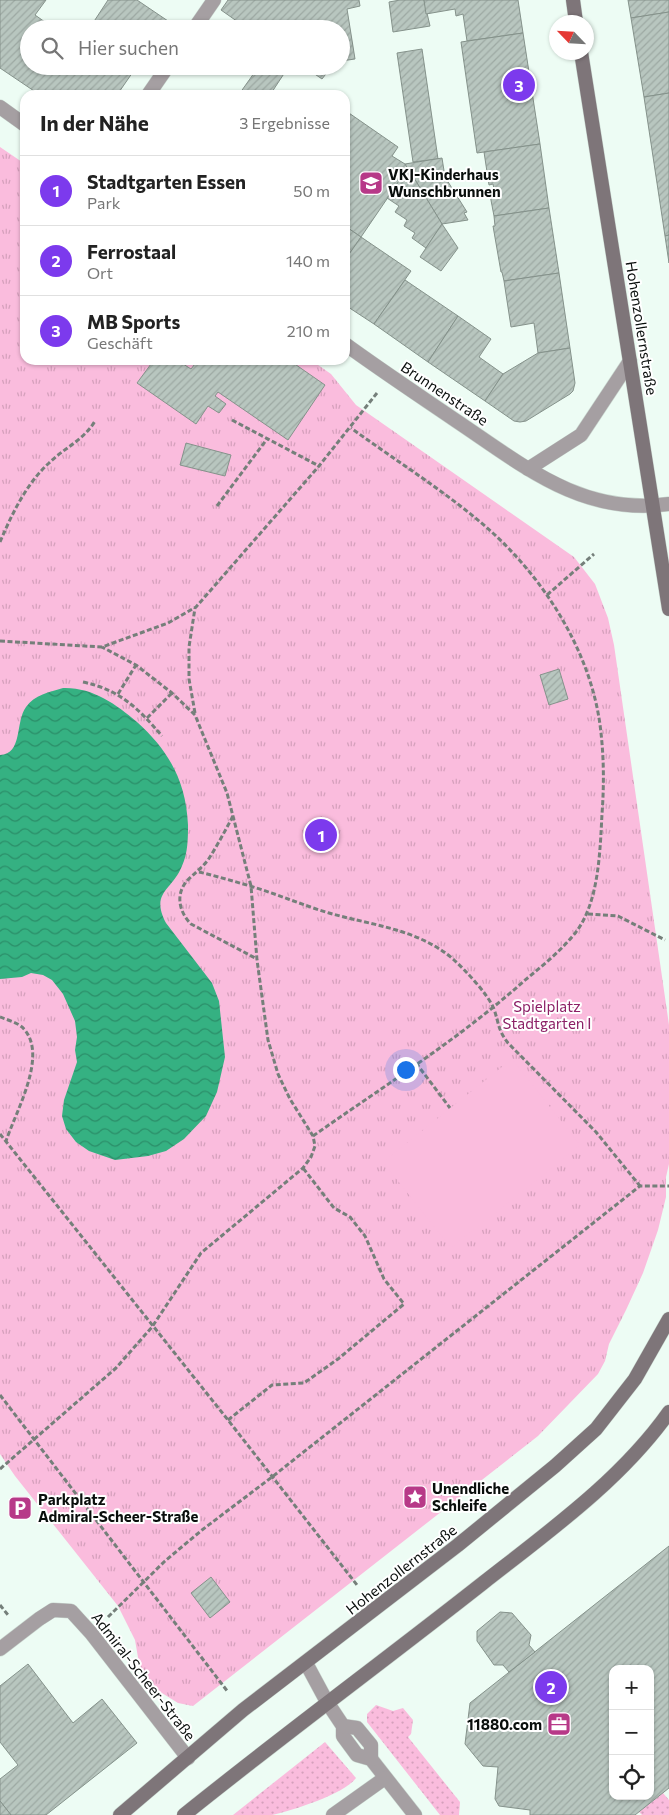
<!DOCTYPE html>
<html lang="de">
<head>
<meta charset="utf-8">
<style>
  :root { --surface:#fff; --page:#f6f6f6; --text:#222; --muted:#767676; --line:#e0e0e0; --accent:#7c3aed }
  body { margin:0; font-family:Commissioner,sans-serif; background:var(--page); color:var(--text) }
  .controls { position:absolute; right:15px; bottom:15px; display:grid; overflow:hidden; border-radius:10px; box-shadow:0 1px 4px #0004 }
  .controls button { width:45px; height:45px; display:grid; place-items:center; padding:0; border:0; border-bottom:1px solid var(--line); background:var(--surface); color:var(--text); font:25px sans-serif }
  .compass { position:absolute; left:549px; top:15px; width:45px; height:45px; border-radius:50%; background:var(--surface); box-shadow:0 1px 4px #0004; rotate:295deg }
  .you { position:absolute; left:405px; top:1069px; width:18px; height:18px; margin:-12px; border:4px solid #fff; border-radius:50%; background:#1a73e8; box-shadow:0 0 0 8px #1a73e833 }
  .badge { display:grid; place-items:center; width:32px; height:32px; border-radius:50%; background:var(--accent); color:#fff; font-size:16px; font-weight:700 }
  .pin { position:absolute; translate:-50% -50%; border:2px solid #fff; box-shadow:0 1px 5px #0006 }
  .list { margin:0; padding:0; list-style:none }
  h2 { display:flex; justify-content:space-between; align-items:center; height:65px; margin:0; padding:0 20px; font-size:21px }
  h2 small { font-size:16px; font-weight:400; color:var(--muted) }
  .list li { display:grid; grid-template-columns:32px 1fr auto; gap:15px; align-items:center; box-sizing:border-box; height:70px; padding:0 20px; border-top:1px solid var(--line) }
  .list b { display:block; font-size:19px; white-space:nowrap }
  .list p { margin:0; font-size:16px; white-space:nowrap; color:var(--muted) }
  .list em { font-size:16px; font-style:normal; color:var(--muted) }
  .icon { flex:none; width:28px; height:28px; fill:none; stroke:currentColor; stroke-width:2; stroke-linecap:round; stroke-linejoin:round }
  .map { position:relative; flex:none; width:669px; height:1815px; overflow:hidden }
  .search { position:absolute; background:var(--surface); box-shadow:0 1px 4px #0004; left:20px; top:20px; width:330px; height:55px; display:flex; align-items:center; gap:12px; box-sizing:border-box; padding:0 18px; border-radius:28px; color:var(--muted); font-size:19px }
  .panel { position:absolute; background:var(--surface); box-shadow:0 1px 4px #0004; left:20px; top:90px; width:330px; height:275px; border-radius:15px }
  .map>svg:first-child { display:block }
  .grass { fill:url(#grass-dots) }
  .park { fill:url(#park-tufts) }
  .pitch { fill:#fabcdd }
  .water { fill:url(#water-waves) }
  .building { fill:url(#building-hatch); stroke:#85928b; fill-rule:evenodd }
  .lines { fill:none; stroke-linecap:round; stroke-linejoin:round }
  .service-casing { stroke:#c9d6cf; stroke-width:15 }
  .minor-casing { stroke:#c9d6cf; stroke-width:15 }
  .secondary-casing { stroke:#c9d6cf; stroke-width:15 }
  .path { stroke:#757f7a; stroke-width:3; stroke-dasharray:5 2.5; stroke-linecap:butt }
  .service { stroke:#a59fa2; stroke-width:14 }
  .minor { stroke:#a59fa2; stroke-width:14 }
  .secondary { stroke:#7e7579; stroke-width:14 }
  .labels { text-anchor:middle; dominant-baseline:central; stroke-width:4; stroke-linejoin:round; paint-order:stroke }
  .poi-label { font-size:15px; font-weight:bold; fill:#090e0c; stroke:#fff; text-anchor:start }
  .street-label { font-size:15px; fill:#090e0c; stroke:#fff }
  .park-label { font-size:15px; fill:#8c2066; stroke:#fff }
</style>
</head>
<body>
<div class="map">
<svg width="669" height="1815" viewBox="0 0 669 1815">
  <defs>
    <pattern id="grass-dots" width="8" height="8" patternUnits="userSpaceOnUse" patternTransform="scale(1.25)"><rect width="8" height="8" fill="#fabcdd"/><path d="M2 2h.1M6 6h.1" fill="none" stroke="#d5a0bc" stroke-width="1.8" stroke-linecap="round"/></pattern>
    <pattern id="park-tufts" width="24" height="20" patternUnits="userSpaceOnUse" patternTransform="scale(1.25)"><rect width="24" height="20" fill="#fabcdd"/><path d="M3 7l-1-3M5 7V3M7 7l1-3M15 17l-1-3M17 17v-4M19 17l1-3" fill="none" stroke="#d5a0bc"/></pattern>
    <pattern id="water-waves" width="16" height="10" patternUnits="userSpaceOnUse" patternTransform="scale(1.25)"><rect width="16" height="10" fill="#35b182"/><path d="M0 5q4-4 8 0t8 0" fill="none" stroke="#2b8e69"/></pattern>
    <pattern id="building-hatch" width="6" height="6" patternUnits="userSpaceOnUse" patternTransform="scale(1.25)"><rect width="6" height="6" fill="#b8c6bf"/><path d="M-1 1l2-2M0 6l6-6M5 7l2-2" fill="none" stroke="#9da9a3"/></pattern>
  </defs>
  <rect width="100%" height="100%" fill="#edfcf4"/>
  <g class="grass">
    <polygon points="376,1705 393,1711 403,1708 413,1720 411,1734 408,1737 460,1802 459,1815 440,1815 367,1722 367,1714"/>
    <path d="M 325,1742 L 356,1778 C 343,1795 293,1810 272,1815 C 260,1815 245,1815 233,1815 Z"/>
    <polygon points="663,1793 669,1800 669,1815 642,1815 639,1812"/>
  </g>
  <polygon class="park" points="0,147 25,164 25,360 311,360 331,374 356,405 574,557 595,584 608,618 614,645 669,1025 669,1164 666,1177 666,1197 658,1230 643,1273 626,1310 609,1344 605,1361 598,1374 538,1436 193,1706 178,1703 157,1690 144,1674 139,1663 135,1640 118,1606 15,1476 0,1454"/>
  <polygon class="pitch" points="512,1059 580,1145 451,1248 383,1162"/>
  <path class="water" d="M 63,688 C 92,687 116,704 137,722 C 169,751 186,781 188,825 C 188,838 188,853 182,866 C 172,891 150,892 166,923 L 212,983 L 219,1001 L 225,1057 L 217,1092 L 206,1116 L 184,1139 L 166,1151 L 148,1156 L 115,1160 L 89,1151 L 76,1142 L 66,1129 L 62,1116 L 64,1100 L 77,1062 L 75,1050 L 77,1037 L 75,1021 L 63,994 L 52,980 L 43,975 L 31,973 L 22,977 L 0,979 L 0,755 C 23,754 15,722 26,707 C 34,695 50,692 63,688 Z"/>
  <g class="building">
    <polygon points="0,0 46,0 35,15 55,29 29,29 29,66 137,66 117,95 40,95 0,68"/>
    <polygon points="108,0 137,0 168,21 162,29 89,29"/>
    <polygon points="228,0 359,0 360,6 347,9 355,59 341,61 341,29 248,29 221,10"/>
    <polygon points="400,0 424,0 430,26 393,32 389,2"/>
    <polygon points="424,0 518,0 523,33 467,41 463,14 456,16 455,9 426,14"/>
    <polygon points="628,0 669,0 669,12 631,18"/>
    <polygon points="669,12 669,93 644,97 631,18"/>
    <polygon points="523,33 540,144 477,153 461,42"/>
    <polygon points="422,49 438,159 413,162 397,53"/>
    <polygon points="259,66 289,66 270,95 243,95 240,93"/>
    <polygon points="303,66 332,66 322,79"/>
    <polygon points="669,93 669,235 665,236 644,97"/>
    <polygon points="346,111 398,147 392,156 405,164 408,168 361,237 345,226"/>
    <polygon points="540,144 549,208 494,216 490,195 495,194 493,184 489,185 484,152"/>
    <polygon points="442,158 445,177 467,212 464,213 468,220 442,224 405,164"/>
    <polygon points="408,168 442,224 426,248 412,238 415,233 404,226 407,220 395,212 399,206 387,198"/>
    <polygon points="549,208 559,273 504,281 502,272 501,272 493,226 495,226 494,216"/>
    <polygon points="442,224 458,248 441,271 420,257"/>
    <polygon points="345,226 361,237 345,260"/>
    <polygon points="669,235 669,263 665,236"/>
    <polygon points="361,237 411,271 374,324 345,305 345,260"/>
    <polygon points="559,273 570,348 538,353 534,323 511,327 504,281"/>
    <polygon points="405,280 458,316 428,362 374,324"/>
    <polygon points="458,316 491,339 479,357 503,374 485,401 428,362"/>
    <polygon points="570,348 575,383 573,391 570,394 526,421 520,422 514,421 485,401 503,374 538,353"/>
    <polygon points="145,360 177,360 191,369 198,360 289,360 325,385 288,440 218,392 215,396 226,404 219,413 208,406 196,424 137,383 151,364"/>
    <polygon points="186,443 231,455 225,476 180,465"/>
    <polygon points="559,669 568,699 549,705 540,675"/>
    <path d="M 669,1546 L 669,1788 L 635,1815 L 530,1815 L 530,1810 L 499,1806 L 495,1799 L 498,1767 L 483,1766 L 465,1744 L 470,1703 ZM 613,1669 L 650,1669 L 650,1796 L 613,1796 Z"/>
    <polygon points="211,1577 230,1602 210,1618 191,1593"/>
    <polygon points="500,1612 512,1613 531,1635 529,1645 535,1652 509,1672 503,1665 494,1665 477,1641 477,1631"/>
    <polygon points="28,1664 73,1723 102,1699 137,1743 46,1815 11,1815 0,1801 0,1779 18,1765 0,1742 0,1686"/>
    <polygon points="0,1801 11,1815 0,1815"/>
  </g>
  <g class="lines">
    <g class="service-casing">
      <g id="service">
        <polyline points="194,29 214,0"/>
        <polyline points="148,95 168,66"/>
        <polyline points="306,1663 327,1702 343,1726 343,1736 357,1755 371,1759 415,1815"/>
        <polyline points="343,1726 357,1728 371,1745 371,1759"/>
        <polyline points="333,1815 385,1778"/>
      </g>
    </g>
    <g class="minor-casing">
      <g id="minor">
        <polyline points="0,107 25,125"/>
        <path d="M 345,344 C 382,371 420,396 458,422 C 525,467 583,516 669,504"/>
        <polyline points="528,469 581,435 630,361"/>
        <polyline points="0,1649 39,1619 53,1610 71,1611 91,1633 188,1758"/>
      </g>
    </g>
    <g class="secondary-casing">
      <g id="secondary">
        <polyline points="573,0 576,22"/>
        <polyline points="581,52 669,609"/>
        <polyline points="120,1815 243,1710 458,1545 555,1466 596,1429 635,1379 669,1319"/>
        <path d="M 184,1815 C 282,1736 384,1661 483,1583 C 548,1532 621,1480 669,1412"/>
      </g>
    </g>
    <g class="path">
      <polyline points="232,420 319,466"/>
      <polyline points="217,506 267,439"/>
      <path d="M 0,542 C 12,514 26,484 49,463 C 64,448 84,440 95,421"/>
      <polyline points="547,595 594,554"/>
      <polyline points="0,641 102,647 168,623 196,607 319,466 377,393"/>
      <path d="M 83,682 C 120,690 138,708 162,736"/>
      <polyline points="118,694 136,665"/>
      <polyline points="195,713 189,679 189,647 195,608"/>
      <polyline points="147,718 172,693"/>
      <path d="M 233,816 C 225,831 217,846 208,860 C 201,869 193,874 186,882 C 175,896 180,913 191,924 L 257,959"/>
      <path d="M 199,872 C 216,876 233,881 250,886 C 277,894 302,905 329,913 C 371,925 418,929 453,959 C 465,970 488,994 494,1009 C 499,1024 498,1030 508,1043 L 596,1132 L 640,1186"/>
      <polyline points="588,914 618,916 665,940"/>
      <path d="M 0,1017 C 8,1020 19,1023 24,1029 C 48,1056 16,1111 6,1141"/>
      <polyline points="416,1063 450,1108"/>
      <polyline points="0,1134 228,1420 357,1585"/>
      <path d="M 313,1136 C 384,1086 459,1039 524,981 C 542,966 561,951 576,932 C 599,902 600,851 602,814 C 604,787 604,760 601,733 C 593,654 544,577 485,526 C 443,490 395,460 351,428"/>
      <polyline points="0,1395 228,1692"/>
      <polyline points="228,1420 272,1385 304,1383 338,1359 404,1304 384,1279 365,1236 350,1217 334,1208 303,1168"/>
      <polyline points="0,1469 116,1368 152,1327 201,1253 303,1168 311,1157 315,1146 313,1136 290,1099 278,1074 268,1040 257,960 251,886 227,793 195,715 172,693 136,665 102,647"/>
      <polyline points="0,1605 8,1615"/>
      <polyline points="108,1617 165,1561 202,1530 272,1477 640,1186 669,1186"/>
    </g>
    <use href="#service" class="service"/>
    <use href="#minor" class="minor"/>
    <use href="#secondary" class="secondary"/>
  </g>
  <defs>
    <g id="school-square" transform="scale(1.25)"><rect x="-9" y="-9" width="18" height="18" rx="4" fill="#b73988" stroke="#fff"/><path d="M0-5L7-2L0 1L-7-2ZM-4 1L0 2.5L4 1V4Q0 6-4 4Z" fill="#fff"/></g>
    <g id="sight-square" transform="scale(1.25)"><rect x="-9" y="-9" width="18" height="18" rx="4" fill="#b73988" stroke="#fff"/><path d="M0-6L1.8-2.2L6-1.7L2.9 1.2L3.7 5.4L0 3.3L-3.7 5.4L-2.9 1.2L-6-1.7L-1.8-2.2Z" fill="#fff"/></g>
    <g id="parking-square" transform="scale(1.25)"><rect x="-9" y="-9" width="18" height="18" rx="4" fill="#b73988" stroke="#fff"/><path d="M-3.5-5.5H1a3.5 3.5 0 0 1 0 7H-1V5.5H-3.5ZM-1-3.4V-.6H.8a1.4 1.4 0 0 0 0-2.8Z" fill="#fff"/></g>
    <g id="office-square" transform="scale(1.25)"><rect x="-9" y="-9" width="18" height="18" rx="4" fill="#b73988" stroke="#fff"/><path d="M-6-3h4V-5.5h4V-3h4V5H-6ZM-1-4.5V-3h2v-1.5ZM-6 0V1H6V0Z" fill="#fff"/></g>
  </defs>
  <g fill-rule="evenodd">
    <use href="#school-square" x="371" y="183"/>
    <use href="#sight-square" x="415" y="1497"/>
    <use href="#parking-square" x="20" y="1508"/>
    <use href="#office-square" x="559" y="1724"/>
  </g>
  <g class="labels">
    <g class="poi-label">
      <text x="388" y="174">VKJ-Kinderhaus<tspan x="388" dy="17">Wunschbrunnen</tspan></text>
      <text x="432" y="1488">Unendliche<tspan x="432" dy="17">Schleife</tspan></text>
      <text x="38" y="1499">Parkplatz<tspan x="38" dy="17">Admiral-Scheer-Straße</tspan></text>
      <text x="542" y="1724" text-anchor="end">11880.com</text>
    </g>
    <g class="street-label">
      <text transform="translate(642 328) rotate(81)">Hohenzollernstraße</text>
      <text transform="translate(445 393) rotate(34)">Brunnenstraße</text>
      <text transform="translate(401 1569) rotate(-38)">Hohenzollernstraße</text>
      <text transform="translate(144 1676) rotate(52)">Admiral-Scheer-Straße</text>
    </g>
    <g class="park-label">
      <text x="547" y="1006">Spielplatz<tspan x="547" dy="17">Stadtgarten I</tspan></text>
    </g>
  </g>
</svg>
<div class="controls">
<button>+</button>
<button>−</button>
<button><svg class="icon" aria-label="locate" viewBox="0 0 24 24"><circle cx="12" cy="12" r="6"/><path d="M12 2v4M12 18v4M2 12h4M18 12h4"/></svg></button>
</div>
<svg class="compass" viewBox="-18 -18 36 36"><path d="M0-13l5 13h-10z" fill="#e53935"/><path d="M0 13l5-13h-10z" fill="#767676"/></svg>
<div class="you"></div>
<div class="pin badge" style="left:321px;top:835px">1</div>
<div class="pin badge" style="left:551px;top:1687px">2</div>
<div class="pin badge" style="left:519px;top:85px">3</div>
<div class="search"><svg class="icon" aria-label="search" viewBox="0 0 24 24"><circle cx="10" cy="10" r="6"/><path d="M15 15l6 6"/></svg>Hier suchen</div>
<section class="panel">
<h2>In der Nähe<small>3 Ergebnisse</small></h2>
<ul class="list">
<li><span class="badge">1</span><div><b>Stadtgarten Essen</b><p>Park</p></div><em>50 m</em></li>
<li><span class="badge">2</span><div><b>Ferrostaal</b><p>Ort</p></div><em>140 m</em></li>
<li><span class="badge">3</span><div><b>MB Sports</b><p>Geschäft</p></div><em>210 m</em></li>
</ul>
</section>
</div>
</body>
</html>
